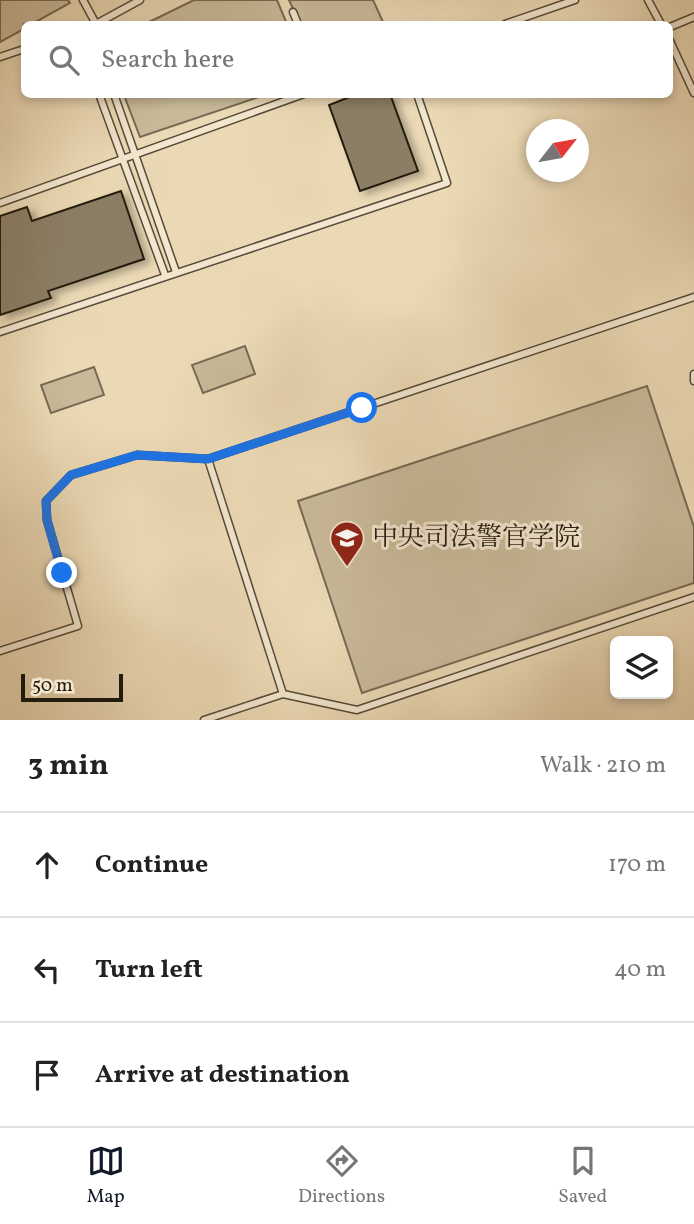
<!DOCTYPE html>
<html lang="en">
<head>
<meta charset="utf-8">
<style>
  :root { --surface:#fff; --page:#f2f2f2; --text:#222; --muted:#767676; --line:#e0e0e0; --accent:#111827 }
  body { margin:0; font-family:Vollkorn,"Noto Serif SC",serif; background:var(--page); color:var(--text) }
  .controls { position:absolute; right:21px; bottom:21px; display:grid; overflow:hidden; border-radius:10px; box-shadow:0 4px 10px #0003 }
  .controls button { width:63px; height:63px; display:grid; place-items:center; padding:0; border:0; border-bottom:2px solid var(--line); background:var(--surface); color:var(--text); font:35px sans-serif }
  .compass { position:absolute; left:526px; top:119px; width:63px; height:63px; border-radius:50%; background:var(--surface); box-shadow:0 4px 10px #0003; rotate:59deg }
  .scale { position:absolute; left:21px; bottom:18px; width:102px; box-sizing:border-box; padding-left:7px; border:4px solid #241b0e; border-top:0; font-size:19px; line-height:24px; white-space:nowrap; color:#241b0e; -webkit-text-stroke:5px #f2e6cf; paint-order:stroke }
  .stop { position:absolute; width:21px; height:21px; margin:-16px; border:5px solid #1a73e8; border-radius:50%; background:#fff }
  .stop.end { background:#1a73e8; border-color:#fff; box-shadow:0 2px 7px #0008 }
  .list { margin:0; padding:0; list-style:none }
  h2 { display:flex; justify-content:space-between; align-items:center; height:91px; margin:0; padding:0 28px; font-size:30px }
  h2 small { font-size:23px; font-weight:400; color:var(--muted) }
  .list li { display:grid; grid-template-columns:46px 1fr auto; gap:21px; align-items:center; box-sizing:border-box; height:105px; padding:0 28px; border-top:2px solid var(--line) }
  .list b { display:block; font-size:26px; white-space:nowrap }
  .list em { font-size:23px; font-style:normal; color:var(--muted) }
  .icon { flex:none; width:38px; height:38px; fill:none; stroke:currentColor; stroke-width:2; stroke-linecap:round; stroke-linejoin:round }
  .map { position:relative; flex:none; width:694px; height:720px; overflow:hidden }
  .search { position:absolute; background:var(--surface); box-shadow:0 4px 10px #0003; left:21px; right:21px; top:21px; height:77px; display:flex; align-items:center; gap:18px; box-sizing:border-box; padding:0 24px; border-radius:10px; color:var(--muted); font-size:26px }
  .sheet { height:406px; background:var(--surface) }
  nav { display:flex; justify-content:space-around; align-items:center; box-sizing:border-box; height:98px; border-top:2px solid var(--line); background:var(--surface); font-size:19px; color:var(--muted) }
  nav a { display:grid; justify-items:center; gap:4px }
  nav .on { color:var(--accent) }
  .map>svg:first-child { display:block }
  .green { fill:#c9b999; stroke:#766a54; stroke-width:2 }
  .building { fill:#8b7e65; stroke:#241b0e; stroke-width:2; filter:url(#shadow) }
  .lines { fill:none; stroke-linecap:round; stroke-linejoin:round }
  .lane-casing { stroke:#564a38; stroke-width:9 }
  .lane { stroke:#f2e6cf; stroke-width:6 }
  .route { stroke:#1a73e8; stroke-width:9 }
  .labels { text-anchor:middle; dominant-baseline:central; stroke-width:6; stroke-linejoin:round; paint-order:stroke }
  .poi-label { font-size:26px; fill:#241b0e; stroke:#f2e6cf; text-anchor:start }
</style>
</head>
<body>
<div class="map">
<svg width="694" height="720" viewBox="0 0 694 720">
  <defs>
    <filter id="shadow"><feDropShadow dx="6" dy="3.5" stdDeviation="3.5" flood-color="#0004"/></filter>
  </defs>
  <rect width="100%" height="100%" fill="#ebd9b5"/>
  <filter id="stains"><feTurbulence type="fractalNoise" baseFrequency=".00286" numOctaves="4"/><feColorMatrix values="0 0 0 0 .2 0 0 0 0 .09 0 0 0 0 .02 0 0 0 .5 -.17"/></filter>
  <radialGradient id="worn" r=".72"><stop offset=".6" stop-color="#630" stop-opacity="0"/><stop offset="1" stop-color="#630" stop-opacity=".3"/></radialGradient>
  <g class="green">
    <polygon points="0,0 68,0 70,3 32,24 24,24 24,29 0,42"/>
    <polygon points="194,0 277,0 287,24 145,24"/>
    <polygon points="289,0 373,0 384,24 300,24"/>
    <polygon points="124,95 124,94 265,95 140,137"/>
    <polygon points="245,346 255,374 203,393 192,365"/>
    <polygon points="94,367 104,395 51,413 41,385"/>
    <polygon points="647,386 694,527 694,583 362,693 298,501"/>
  </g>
  <g class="building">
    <polygon points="357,94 390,94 418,171 360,191 329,105"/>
    <polygon points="121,191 144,259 48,291 51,298 0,315 0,216 27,207 32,221"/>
  </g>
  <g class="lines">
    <g class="lane-casing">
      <g id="lane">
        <polyline points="83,0 96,24"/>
        <polyline points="648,0 661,24"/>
        <polyline points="293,12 298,24"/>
        <polyline points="96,24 140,0"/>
        <polyline points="505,24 575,0"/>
        <polyline points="670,27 694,17"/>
        <polyline points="670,41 694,93"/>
        <polyline points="0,57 24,49"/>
        <polyline points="99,94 165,275"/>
        <polyline points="114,94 176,272"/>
        <polyline points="0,203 304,94"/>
        <polyline points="0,332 447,183 417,94"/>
        <polyline points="694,374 694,381"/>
        <polyline points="208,459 283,694"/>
        <polyline points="0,651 78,626 47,520 46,501 71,475 137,455 208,459 694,297"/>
        <polyline points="204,720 283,694 357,710 694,597"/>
      </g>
    </g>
    <use href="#lane" class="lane"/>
  </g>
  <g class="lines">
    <polyline class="route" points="62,573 47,520 46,501 71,475 137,455 208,459 362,408"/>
  </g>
  <defs>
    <g id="university-pin" transform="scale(1.75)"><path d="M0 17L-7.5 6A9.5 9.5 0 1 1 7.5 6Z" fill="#8f2418" stroke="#f2e6cf"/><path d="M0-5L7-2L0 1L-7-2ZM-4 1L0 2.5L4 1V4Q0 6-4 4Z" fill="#fff"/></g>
  </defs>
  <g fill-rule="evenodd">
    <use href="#university-pin" x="347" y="538"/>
  </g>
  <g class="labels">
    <g class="poi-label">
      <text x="372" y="538">中央司法警官学院</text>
    </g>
  </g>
  <rect width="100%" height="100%" filter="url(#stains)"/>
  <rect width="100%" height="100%" fill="url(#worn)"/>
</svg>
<div class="controls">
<button><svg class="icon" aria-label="layers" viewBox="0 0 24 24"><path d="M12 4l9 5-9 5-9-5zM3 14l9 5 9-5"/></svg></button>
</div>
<svg class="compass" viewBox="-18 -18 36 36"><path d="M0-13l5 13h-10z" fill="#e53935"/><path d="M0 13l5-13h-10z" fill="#767676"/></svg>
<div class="scale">50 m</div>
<div class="stop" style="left:362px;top:408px"></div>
<div class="stop end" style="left:62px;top:573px"></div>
<div class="search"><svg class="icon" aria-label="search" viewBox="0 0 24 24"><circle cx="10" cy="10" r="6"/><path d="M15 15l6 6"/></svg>Search here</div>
</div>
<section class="sheet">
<h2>3 min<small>Walk · 210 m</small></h2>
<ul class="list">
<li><svg class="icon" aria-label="ahead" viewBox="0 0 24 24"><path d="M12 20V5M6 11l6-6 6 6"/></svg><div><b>Continue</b></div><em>170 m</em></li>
<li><svg class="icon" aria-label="left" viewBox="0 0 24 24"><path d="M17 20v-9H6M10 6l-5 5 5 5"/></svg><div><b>Turn left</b></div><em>40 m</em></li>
<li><svg class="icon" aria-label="arrive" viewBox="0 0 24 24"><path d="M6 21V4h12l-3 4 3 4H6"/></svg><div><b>Arrive at destination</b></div></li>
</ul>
</section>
<nav>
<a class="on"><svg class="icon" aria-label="map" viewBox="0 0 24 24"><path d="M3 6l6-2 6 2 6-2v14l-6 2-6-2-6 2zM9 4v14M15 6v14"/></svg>Map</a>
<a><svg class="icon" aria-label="directions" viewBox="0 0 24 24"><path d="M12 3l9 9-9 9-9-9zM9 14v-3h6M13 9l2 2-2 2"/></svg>Directions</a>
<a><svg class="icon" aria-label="saved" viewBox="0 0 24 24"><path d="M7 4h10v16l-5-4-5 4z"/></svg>Saved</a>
</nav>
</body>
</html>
